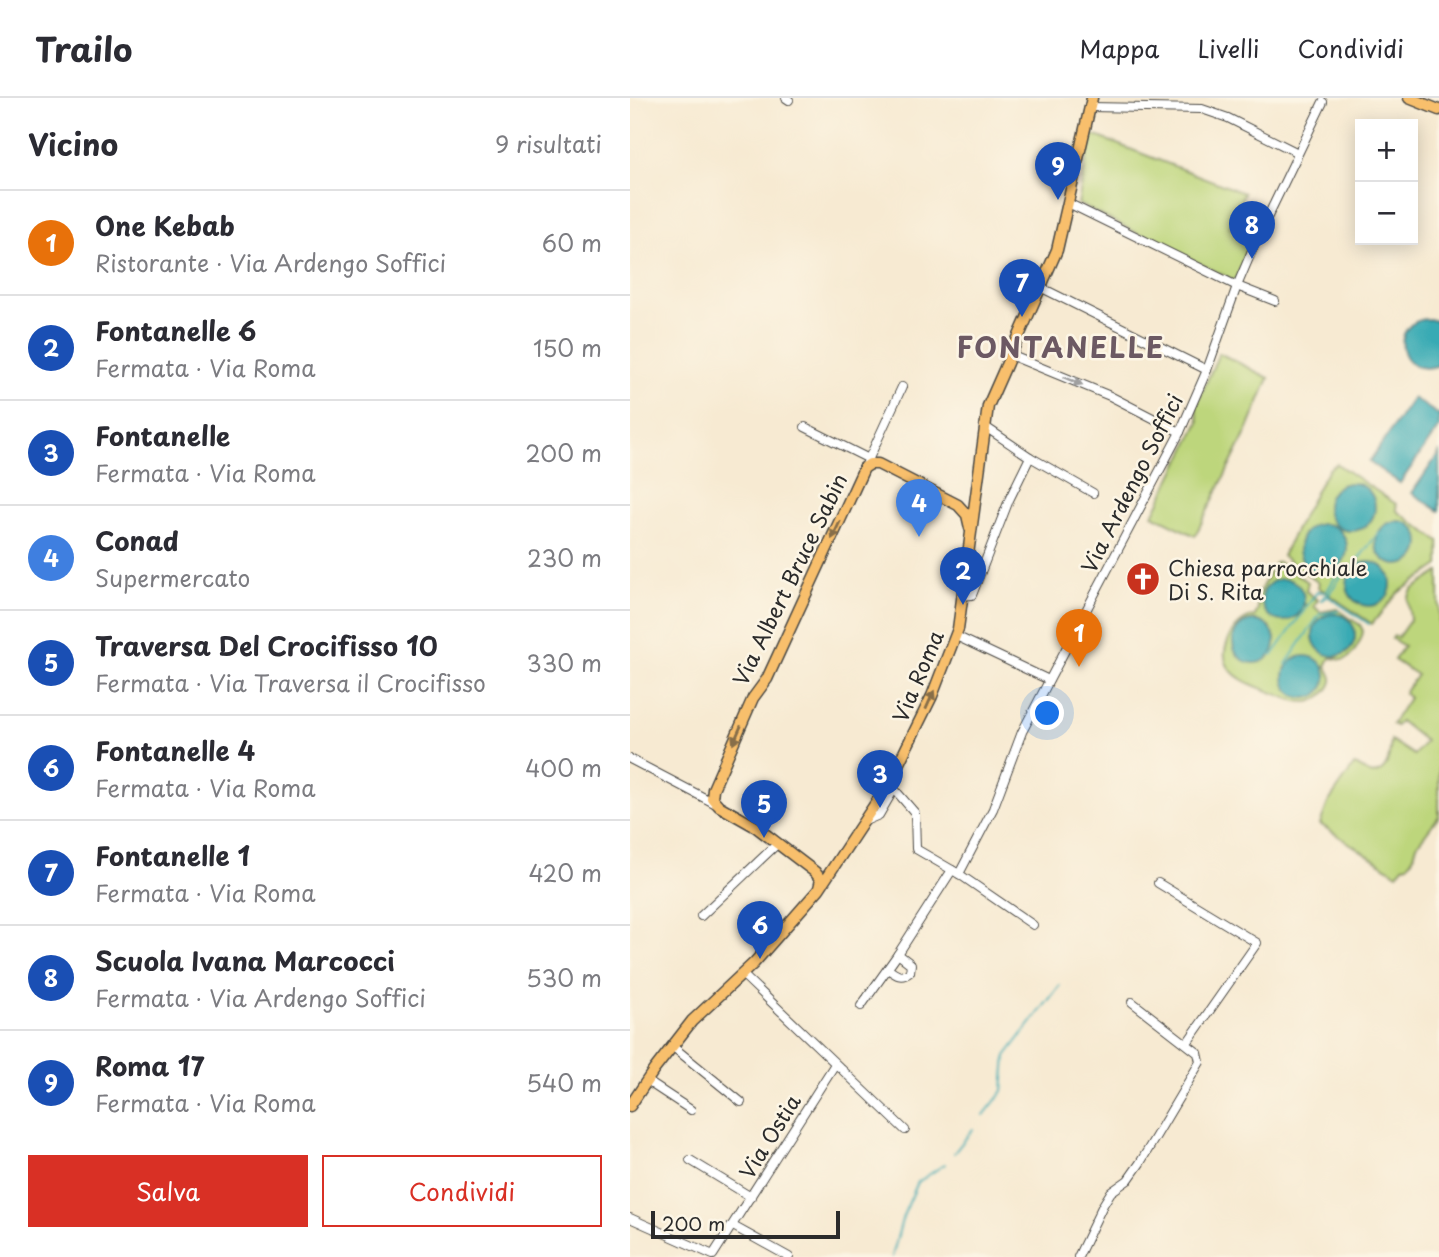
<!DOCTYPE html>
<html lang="it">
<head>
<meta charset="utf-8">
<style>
  :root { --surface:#fff; --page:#f2f2f3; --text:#2b2b33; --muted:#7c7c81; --line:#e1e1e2; --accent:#d93025 }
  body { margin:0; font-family:"Playpen Sans",sans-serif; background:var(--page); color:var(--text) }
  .controls { position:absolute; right:21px; top:21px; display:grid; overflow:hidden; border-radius:0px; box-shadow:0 4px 18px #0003 }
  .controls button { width:63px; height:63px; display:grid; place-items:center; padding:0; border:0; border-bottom:2px solid var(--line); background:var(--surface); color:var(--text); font:35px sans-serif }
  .scale { position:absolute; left:21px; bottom:18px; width:189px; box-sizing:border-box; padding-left:7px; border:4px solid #2b2b2b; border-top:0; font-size:19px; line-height:24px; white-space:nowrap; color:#2b2b2b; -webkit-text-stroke:5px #fcf5e5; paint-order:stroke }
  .you { position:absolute; left:418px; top:616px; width:24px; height:24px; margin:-18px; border:5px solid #fff; border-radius:50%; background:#1a73e8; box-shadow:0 0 0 10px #1a73e833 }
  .badge { display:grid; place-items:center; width:46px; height:46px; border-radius:50%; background:var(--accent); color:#fff; font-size:23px; font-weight:700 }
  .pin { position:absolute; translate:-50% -58px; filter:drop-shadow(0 2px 4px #0008) }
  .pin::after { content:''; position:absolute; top:37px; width:24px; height:21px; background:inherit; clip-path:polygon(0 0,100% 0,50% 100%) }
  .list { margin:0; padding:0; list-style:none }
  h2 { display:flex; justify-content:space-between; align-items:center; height:91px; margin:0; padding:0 28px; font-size:30px }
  h2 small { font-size:23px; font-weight:400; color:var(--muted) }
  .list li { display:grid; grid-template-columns:46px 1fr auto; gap:21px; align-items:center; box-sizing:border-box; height:105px; padding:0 28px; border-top:2px solid var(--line) }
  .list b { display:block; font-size:26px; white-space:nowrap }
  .list p { margin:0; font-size:23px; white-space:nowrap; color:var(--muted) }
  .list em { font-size:23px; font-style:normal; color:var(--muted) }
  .actions { display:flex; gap:14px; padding:21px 28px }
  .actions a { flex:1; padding:16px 0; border:2px solid var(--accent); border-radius:0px; text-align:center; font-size:24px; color:var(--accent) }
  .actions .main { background:var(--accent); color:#fff }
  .map { position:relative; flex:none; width:809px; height:1159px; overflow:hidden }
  header { display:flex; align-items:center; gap:42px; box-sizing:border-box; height:98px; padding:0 35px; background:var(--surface); border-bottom:2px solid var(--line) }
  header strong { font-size:33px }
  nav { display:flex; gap:38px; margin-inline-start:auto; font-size:24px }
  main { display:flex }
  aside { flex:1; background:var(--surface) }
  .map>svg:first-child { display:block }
  .green { fill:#bdd67b; stroke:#748053; stroke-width:2; fill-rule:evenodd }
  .water { fill:#39aab4; stroke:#326a70; stroke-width:2 }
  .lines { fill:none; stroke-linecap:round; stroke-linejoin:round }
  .stream { stroke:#39aab4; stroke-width:2 }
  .minor-casing { stroke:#4a4844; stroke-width:10 }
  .major-casing { stroke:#4a4844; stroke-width:13 }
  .minor { stroke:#fff; stroke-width:8 }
  .major { stroke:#f8bf6c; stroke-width:10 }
  .oneway { fill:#a0a0a0 }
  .oneway2 { fill:#876e48 }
  .labels { text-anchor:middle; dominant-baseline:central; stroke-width:5; stroke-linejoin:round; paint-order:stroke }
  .street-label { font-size:21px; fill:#2b2b2b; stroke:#fcf5e5 }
  .poi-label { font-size:21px; fill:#2b2b2b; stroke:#fcf5e5; text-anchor:start }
  .district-label { font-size:28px; font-weight:bold; letter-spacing:2px; fill:#6c5963; stroke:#fcf5e5 }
</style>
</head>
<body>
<header>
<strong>Trailo</strong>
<nav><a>Mappa</a><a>Livelli</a><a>Condividi</a></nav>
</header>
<main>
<aside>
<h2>Vicino<small>9 risultati</small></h2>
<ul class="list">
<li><span class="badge" style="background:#e8710a">1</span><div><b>One Kebab</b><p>Ristorante · Via Ardengo Soffici</p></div><em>60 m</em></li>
<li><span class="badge" style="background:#1a4fb4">2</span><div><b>Fontanelle 6</b><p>Fermata · Via Roma</p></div><em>150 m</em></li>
<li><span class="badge" style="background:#1a4fb4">3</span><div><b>Fontanelle</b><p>Fermata · Via Roma</p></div><em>200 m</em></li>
<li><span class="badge" style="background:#3f7fe0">4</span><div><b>Conad</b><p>Supermercato</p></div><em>230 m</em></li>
<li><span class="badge" style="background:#1a4fb4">5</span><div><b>Traversa Del Crocifisso 10</b><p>Fermata · Via Traversa il Crocifisso</p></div><em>330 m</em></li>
<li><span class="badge" style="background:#1a4fb4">6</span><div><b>Fontanelle 4</b><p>Fermata · Via Roma</p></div><em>400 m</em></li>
<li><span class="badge" style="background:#1a4fb4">7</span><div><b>Fontanelle 1</b><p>Fermata · Via Roma</p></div><em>420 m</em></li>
<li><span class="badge" style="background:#1a4fb4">8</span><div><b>Scuola Ivana Marcocci</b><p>Fermata · Via Ardengo Soffici</p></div><em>530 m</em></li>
<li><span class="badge" style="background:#1a4fb4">9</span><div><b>Roma 17</b><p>Fermata · Via Roma</p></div><em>540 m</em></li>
</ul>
<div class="actions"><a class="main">Salva</a><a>Condividi</a></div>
</aside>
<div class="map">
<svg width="809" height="1159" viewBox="0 0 809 1159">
  <rect width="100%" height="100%" fill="#fcf5e5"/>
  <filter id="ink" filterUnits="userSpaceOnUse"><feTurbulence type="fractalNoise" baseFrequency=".0143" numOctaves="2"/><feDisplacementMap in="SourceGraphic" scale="14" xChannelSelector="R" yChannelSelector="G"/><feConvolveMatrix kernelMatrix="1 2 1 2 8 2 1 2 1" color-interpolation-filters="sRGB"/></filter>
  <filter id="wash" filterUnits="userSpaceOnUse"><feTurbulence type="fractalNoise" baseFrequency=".00686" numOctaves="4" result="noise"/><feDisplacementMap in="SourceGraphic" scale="28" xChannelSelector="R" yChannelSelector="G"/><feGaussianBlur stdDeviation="1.57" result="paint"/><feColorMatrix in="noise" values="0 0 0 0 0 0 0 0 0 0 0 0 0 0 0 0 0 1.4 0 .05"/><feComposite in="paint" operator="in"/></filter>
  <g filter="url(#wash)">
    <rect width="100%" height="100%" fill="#f7ead2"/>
    <g class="green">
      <polygon points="461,36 614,95 600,129 622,140 605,183 448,106"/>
      <polygon points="589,255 639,280 618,331 565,438 523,417 569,324 566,308"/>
      <polygon points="707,366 766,406 767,413 809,443 809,467 768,495 742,526 688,489 689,485 652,458 691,383 700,370"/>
      <path d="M 648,464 L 678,484 L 676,493 L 688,502 L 684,508 L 690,514 L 707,511 L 730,527 L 733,533 C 732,542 722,561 713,562 C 709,562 705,560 700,560 L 696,568 C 698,572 703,578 702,583 C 700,593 687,603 678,604 C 665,605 652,598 641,594 C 618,586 584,574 598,543 C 603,530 612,521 625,518 L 628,511 L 627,498 L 645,465 ZM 648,481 L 675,506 L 668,518 L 637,489 ZM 699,516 L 713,518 L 725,541 L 719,553 L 706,559 L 684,544 C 681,529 687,524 699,516 ZM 626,522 L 639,528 L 645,540 L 603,543 C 605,530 613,523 626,522 ZM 664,561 L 694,569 C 699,584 692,596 677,600 L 655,585 L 655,571 Z"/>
      <path d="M 809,474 L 809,718 L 787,747 L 784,758 L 778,767 L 773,768 L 767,776 L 690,726 L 698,705 L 724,667 C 730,668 733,673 739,675 C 759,680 760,654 761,642 L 784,657 L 795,643 L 770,623 L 766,628 L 762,626 L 779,600 L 774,595 L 787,577 L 764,562 L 774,548 L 762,541 L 764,538 L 768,539 L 780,522 L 778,501 L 782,492 Z"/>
    </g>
    <g class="water">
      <path d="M 800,221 L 809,224 L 809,267 C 769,284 756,221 800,221 Z"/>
      <polygon points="783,300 809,317 809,329 770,385 739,364"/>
      <polygon points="809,355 809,413 782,395"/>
      <circle cx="721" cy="409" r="24"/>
      <circle cx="768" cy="445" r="22"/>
      <circle cx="693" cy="450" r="24"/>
      <circle cx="739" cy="486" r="22"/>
      <circle cx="653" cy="502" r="21"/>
      <circle cx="704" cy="537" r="21"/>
      <circle cx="624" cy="544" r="21"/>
      <circle cx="675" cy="579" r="21"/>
    </g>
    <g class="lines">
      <g class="stream">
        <polyline points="718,475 749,434"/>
        <polyline points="699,499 739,526"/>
        <polyline points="691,502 697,499 714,474 719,475"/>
        <polyline points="692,502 710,471 711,466"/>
        <polyline points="641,557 643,557 687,494 693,494"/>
        <polyline points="657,567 656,566 690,516 708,513"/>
        <polyline points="354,1017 373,993 376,958 430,887"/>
        <polyline points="324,1055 343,1031"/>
        <polyline points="262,1159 273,1118 288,1084 315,1066"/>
      </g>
    </g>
  </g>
  <g filter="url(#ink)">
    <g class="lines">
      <g class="minor-casing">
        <g id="minor">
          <polyline points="156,0 159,2"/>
          <polyline points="460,9 572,11 598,20 668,55"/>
          <polyline points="438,105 607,188 645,203"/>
          <polyline points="412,190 577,272"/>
          <polyline points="380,257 480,298 550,334"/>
          <polyline points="175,329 239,361"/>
          <polyline points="400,359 463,395"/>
          <polyline points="235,369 272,289"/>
          <polyline points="331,498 342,497 379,402 400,359 354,328"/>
          <polyline points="326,538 419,582"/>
          <polyline points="0,661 86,706"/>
          <polyline points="259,685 285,715 286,751 329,776 403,827"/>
          <polyline points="235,723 249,717 264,691"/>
          <polyline points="329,776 363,711 392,634 550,334 577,272 607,188 627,141 693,4"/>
          <polyline points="528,785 627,845 557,945"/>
          <polyline points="71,818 147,746"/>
          <path d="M 258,871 C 266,877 271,881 280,874 L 281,866 L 268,856"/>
          <polyline points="113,877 275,1032"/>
          <polyline points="231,908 268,856 322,772"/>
          <polyline points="42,948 111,1004"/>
          <polyline points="17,983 61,1012"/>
          <polyline points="60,1062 121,1099"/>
          <polyline points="0,1120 83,1157 205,966"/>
          <polyline points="103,1128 159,1159"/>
          <polyline points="448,1159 473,1107 481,1094 498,1082 510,1065 570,964 568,955 502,904"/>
        </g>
      </g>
      <g class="major-casing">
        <g id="major">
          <polyline points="779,0 809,12"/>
          <polyline points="189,790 191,782 185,774 126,729 89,708 82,700 83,691 123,600 137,581 234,370 240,366 248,366 328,407 337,417 340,430"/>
          <polyline points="0,1008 24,972 62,923 124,865 189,791 259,685 302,598 328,531 358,308 427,152 462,0"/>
        </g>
      </g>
      <use href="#minor" class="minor"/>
      <use href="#major" class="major"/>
    </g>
    <defs><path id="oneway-solid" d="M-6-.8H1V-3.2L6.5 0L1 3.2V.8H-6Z" transform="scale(1.75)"/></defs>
    <use class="oneway" href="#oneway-solid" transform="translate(443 283) rotate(22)"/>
    <g class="oneway2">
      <use href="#oneway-solid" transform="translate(206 432) rotate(115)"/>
      <use href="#oneway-solid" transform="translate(300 602) rotate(-66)"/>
      <use href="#oneway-solid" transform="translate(107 637) rotate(114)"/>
    </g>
  </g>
  <defs>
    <g id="church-disc" transform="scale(1.75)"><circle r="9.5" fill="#c8321e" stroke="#fcf5e5"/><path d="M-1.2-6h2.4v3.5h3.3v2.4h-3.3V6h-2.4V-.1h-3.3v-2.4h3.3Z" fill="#fff"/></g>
  </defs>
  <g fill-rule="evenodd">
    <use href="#church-disc" x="513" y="481"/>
  </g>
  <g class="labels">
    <g class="street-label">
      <text transform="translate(501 385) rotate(-63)">Via Ardengo Soffici</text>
      <text transform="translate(159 481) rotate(-64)">Via Albert Bruce Sabin</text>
      <text transform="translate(287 578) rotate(-67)">Via Roma</text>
      <text transform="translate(139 1038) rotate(-58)">Via Ostia</text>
    </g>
    <g class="poi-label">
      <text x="538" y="469">Chiesa parrocchiale<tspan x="538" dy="24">Di S. Rita</tspan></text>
    </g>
    <g class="district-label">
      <text x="431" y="248">FONTANELLE</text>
    </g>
  </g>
</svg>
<div class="controls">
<button>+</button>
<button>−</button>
</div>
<div class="scale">200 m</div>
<div class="you"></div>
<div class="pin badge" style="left:449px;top:569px;background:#e8710a">1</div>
<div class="pin badge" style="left:333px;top:507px;background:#1a4fb4">2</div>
<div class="pin badge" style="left:250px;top:710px;background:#1a4fb4">3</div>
<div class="pin badge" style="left:289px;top:439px;background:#3f7fe0">4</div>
<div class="pin badge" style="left:134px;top:740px;background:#1a4fb4">5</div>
<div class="pin badge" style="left:130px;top:861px;background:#1a4fb4">6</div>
<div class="pin badge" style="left:392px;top:219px;background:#1a4fb4">7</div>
<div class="pin badge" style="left:622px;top:161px;background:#1a4fb4">8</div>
<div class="pin badge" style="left:428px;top:102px;background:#1a4fb4">9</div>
</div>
</main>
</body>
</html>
